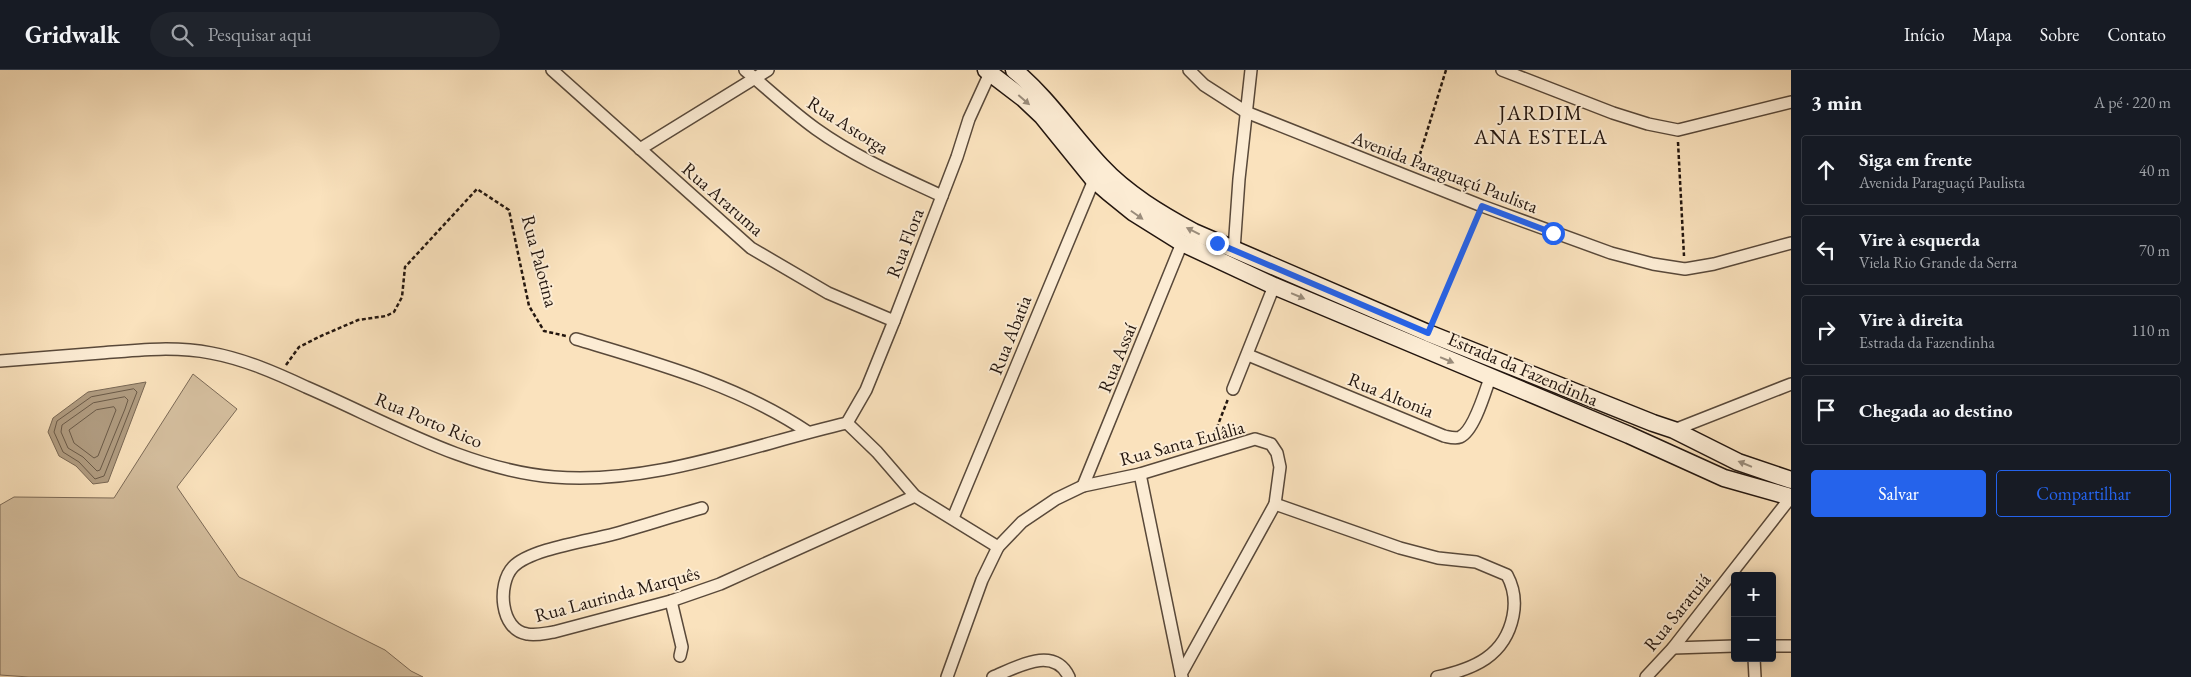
<!DOCTYPE html>
<html lang="pt">
<head>
<meta charset="utf-8">
<style>
  :root { --surface:#171b24; --page:#20242c; --text:#f1f3f6; --muted:#9ea1a6; --line:#363941; --accent:#2563eb }
  body { margin:0; font-family:"EB Garamond",serif; background:var(--page); color:var(--text) }
  .controls { position:absolute; right:15px; bottom:15px; display:grid; overflow:hidden; border-radius:5px; box-shadow:0 2px 12px #0003 }
  .controls button { width:45px; height:45px; display:grid; place-items:center; padding:0; border:0; border-bottom:1px solid var(--line); background:var(--surface); color:var(--text); font:25px sans-serif }
  .stop { position:absolute; width:15px; height:15px; margin:-11px; border:4px solid #2563eb; border-radius:50%; background:#fff }
  .stop.end { background:#2563eb; border-color:#fff; box-shadow:0 1px 5px #0008 }
  .list { margin:0; padding:0; list-style:none }
  h2 { display:flex; justify-content:space-between; align-items:center; height:65px; margin:0; padding:0 20px; font-size:21px }
  h2 small { font-size:16px; font-weight:400; color:var(--muted) }
  .list li { display:grid; grid-template-columns:32px 1fr auto; gap:15px; align-items:center; box-sizing:border-box; height:70px; margin:0 10px 10px; padding:0 10px; border:1px solid var(--line); border-radius:5px }
  .list b { display:block; font-size:19px; white-space:nowrap }
  .list p { margin:0; font-size:16px; white-space:nowrap; color:var(--muted) }
  .list em { font-size:16px; font-style:normal; color:var(--muted) }
  .actions { display:flex; gap:10px; padding:15px 20px }
  .actions a { flex:1; padding:11px 0; border:1px solid var(--accent); border-radius:5px; text-align:center; font-size:18px; color:var(--accent) }
  .actions .main { background:var(--accent); color:#fff }
  .icon { flex:none; width:28px; height:28px; fill:none; stroke:currentColor; stroke-width:2; stroke-linecap:round; stroke-linejoin:round }
  .map { position:relative; flex:none; width:1791px; height:607px; overflow:hidden }
  header { display:flex; align-items:center; gap:30px; box-sizing:border-box; height:70px; padding:0 25px; background:var(--surface); border-bottom:1px solid var(--line) }
  header strong { font-size:24px }
  nav { display:flex; gap:28px; margin-inline-start:auto; font-size:18px }
  .search { width:350px; height:45px; background:var(--page); display:flex; align-items:center; gap:12px; box-sizing:border-box; padding:0 18px; border-radius:28px; color:var(--muted); font-size:19px }
  main { display:flex }
  aside { flex:1; background:var(--surface) }
  .map>svg:first-child { display:block }
  .green { fill:#d5bf9f; stroke:#7c6a57 }
  .water { fill:#b19d82; stroke:#786754 }
  .lines { fill:none; stroke-linecap:round; stroke-linejoin:round }
  .shore { stroke:#6a5a48; stroke-width:1 }
  .minor-casing { stroke:#59493a; stroke-width:14 }
  .secondary-casing { stroke:#23160f; stroke-width:19 }
  .path { stroke:#23160f; stroke-width:2.5; stroke-dasharray:4 2.5; stroke-linecap:butt }
  .minor { stroke:#fcecd4; stroke-width:11 }
  .secondary { stroke:#fcecd4; stroke-width:16 }
  .oneway { fill:#9a8c7b }
  .route { stroke:#2563eb; stroke-width:6 }
  .labels { text-anchor:middle; dominant-baseline:central; stroke-width:4; stroke-linejoin:round; paint-order:stroke }
  .street-label { font-size:19px; fill:#23160f; stroke:#fcecd4 }
  .quarter-label { font-size:21px; letter-spacing:1px; fill:#23160f; stroke:#fcecd4 }
</style>
</head>
<body>
<header>
<strong>Gridwalk</strong>
<div class="search"><svg class="icon" aria-label="search" viewBox="0 0 24 24"><circle cx="10" cy="10" r="6"/><path d="M15 15l6 6"/></svg>Pesquisar aqui</div>
<nav><a>Início</a><a>Mapa</a><a>Sobre</a><a>Contato</a></nav>
</header>
<main>
<div class="map">
<svg width="1791" height="607" viewBox="0 0 1791 607">
  <rect width="100%" height="100%" fill="#fae2bd"/>
  <filter id="stains"><feTurbulence type="fractalNoise" baseFrequency=".004" numOctaves="4"/><feColorMatrix values="0 0 0 0 .2 0 0 0 0 .09 0 0 0 0 .02 0 0 0 .5 -.17"/></filter>
  <radialGradient id="worn" r=".72"><stop offset=".6" stop-color="#630" stop-opacity="0"/><stop offset="1" stop-color="#630" stop-opacity=".3"/></radialGradient>
  <polygon class="green" points="193,304 237,339 177,417 239,507 385,580 411,601 423,607 29,607 0,605 0,435 14,427 114,428"/>
  <polygon class="water" points="146,312 108,412 93,414 76,396 59,386 48,362 53,348 88,322"/>
  <g class="lines">
    <g class="shore">
      <polygon points="134,319 137,322 104,406 95,409 79,392 63,382 54,362 57,351 91,327"/>
      <polygon points="125,327 128,330 125,339 100,400 97,401 83,387 68,378 61,362 62,355 93,333"/>
      <polygon points="114,337 116,340 98,386 94,388 74,373 69,360 96,340"/>
    </g>
    <g class="minor-casing">
      <g id="minor">
        <polyline points="552,0 751,178 828,223 894,251"/>
        <path d="M 745,0 C 769,20 791,41 816,59 C 855,87 899,106 942,126"/>
        <polyline points="1189,0 1204,15 1246,42 1482,136 1611,183 1653,194 1685,199 1714,194 1791,173"/>
        <polyline points="1502,0 1613,43 1648,54 1678,60 1791,32"/>
        <polyline points="640,79 768,0"/>
        <polyline points="1234,180 1239,109 1251,0"/>
        <path d="M 576,269 C 656,293 738,315 808,362"/>
        <path d="M 1248,285 L 1444,366 C 1449,367 1455,369 1460,367 C 1474,361 1485,322 1490,308"/>
        <path d="M 0,291 C 34,288 67,286 101,283 C 137,280 175,276 211,283 C 244,289 276,303 306,317 C 385,351 467,400 554,407 C 654,415 751,375 847,353"/>
        <polyline points="1233,319 1274,216"/>
        <polyline points="847,353 866,320 894,251 957,87 969,49 990,3"/>
        <polyline points="847,353 877,382 915,426 998,477"/>
        <polyline points="1674,360 1791,314"/>
        <polyline points="1140,404 1181,604"/>
        <polyline points="1083,416 1182,173"/>
        <path d="M 1275,434 L 1400,478 L 1438,488 L 1476,492 L 1507,505 C 1514,518 1516,531 1513,546 C 1505,586 1474,599 1437,607"/>
        <path d="M 702,438 C 673,446 643,456 614,464 C 588,471 530,479 513,497 C 497,514 500,560 527,564 C 536,566 546,563 554,562 L 671,531 L 720,514 L 915,426"/>
        <polyline points="953,448 1096,105"/>
        <polyline points="671,531 682,577 680,586"/>
        <polyline points="1772,576 1791,576"/>
        <polyline points="1673,578 1735,576"/>
        <polyline points="1754,588 1755,607"/>
        <polyline points="947,607 982,510 998,477 1022,452 1056,429 1083,416 1140,404 1255,369 1271,374 1277,383 1280,397 1275,434 1181,604 1182,607"/>
        <path d="M 993,607 C 1017,597 1054,575 1069,607"/>
        <polyline points="1646,607 1673,578 1791,427"/>
      </g>
    </g>
    <g class="secondary-casing">
      <g id="secondary">
        <polyline points="986,0 1024,29 1042,46 1093,109 1108,122 1134,143 1182,173 1274,216 1629,365 1724,408 1791,427"/>
        <path d="M 1014,0 C 1048,28 1071,64 1101,96 C 1127,124 1161,144 1194,162 L 1428,263 L 1653,353 L 1674,360 L 1738,392 L 1791,410"/>
      </g>
    </g>
    <g class="path">
      <polyline points="1678,72 1684,186"/>
      <polyline points="1416,97 1446,0"/>
      <polyline points="1434,250 1477,146"/>
      <polyline points="286,295 299,277 321,266 358,250 386,246 394,242 402,227 405,197 477,119 509,140 529,236 544,261 566,266"/>
      <polyline points="1212,370 1228,329"/>
    </g>
    <use href="#minor" class="minor"/>
    <use href="#secondary" class="secondary"/>
  </g>
  <defs><path id="oneway-solid" d="M-6-.8H1V-3.2L6.5 0L1 3.2V.8H-6Z" transform="scale(1.25)"/></defs>
  <g class="oneway">
    <use href="#oneway-solid" transform="translate(1024 30) rotate(41)"/>
    <use href="#oneway-solid" transform="translate(1137 145) rotate(35)"/>
    <use href="#oneway-solid" transform="translate(1193 161) rotate(-153)"/>
    <use href="#oneway-solid" transform="translate(1298 226) rotate(23)"/>
    <use href="#oneway-solid" transform="translate(1447 290) rotate(23)"/>
    <use href="#oneway-solid" transform="translate(1745 394) rotate(-158)"/>
  </g>
  <g class="lines">
    <polyline class="route" points="1217,173 1428,263 1482,136 1553,163"/>
  </g>
  <g class="labels">
    <g class="street-label">
      <text transform="translate(848 55) rotate(32)">Rua Astorga</text>
      <text transform="translate(1445 102) rotate(21)">Avenida Paraguaçú Paulista</text>
      <text transform="translate(723 129) rotate(41)">Rua Araruma</text>
      <text transform="translate(905 173) rotate(-69)">Rua Flora</text>
      <text transform="translate(540 191) rotate(75)">Rua Palotina</text>
      <text transform="translate(1010 265) rotate(-68)">Rua Abatia</text>
      <text transform="translate(1117 288) rotate(-68)">Rua Assaí</text>
      <text transform="translate(1523 299) rotate(23)">Estrada da Fazendinha</text>
      <text transform="translate(1391 325) rotate(22)">Rua Altonia</text>
      <text transform="translate(429 350) rotate(23)">Rua Porto Rico</text>
      <text transform="translate(1182 373) rotate(-15)">Rua Santa Eulâlia</text>
      <text transform="translate(617 524) rotate(-15)">Rua Laurinda Marquês</text>
      <text transform="translate(1677 542) rotate(-51)">Rua Saratuiá</text>
    </g>
    <g class="quarter-label">
      <text x="1541" y="42">JARDIM<tspan x="1541" dy="24">ANA ESTELA</tspan></text>
    </g>
  </g>
  <rect width="100%" height="100%" filter="url(#stains)"/>
  <rect width="100%" height="100%" fill="url(#worn)"/>
</svg>
<div class="controls">
<button>+</button>
<button>−</button>
</div>
<div class="stop" style="left:1553px;top:163px"></div>
<div class="stop end" style="left:1217px;top:173px"></div>
</div>
<aside>
<h2>3 min<small>A pé · 220 m</small></h2>
<ul class="list">
<li><svg class="icon" aria-label="ahead" viewBox="0 0 24 24"><path d="M12 20V5M6 11l6-6 6 6"/></svg><div><b>Siga em frente</b><p>Avenida Paraguaçú Paulista</p></div><em>40 m</em></li>
<li><svg class="icon" aria-label="left" viewBox="0 0 24 24"><path d="M17 20v-9H6M10 6l-5 5 5 5"/></svg><div><b>Vire à esquerda</b><p>Viela Rio Grande da Serra</p></div><em>70 m</em></li>
<li><svg class="icon" aria-label="right" viewBox="0 0 24 24"><path d="M7 20v-9h11M14 6l5 5-5 5"/></svg><div><b>Vire à direita</b><p>Estrada da Fazendinha</p></div><em>110 m</em></li>
<li><svg class="icon" aria-label="arrive" viewBox="0 0 24 24"><path d="M6 21V4h12l-3 4 3 4H6"/></svg><div><b>Chegada ao destino</b></div></li>
</ul>
<div class="actions"><a class="main">Salvar</a><a>Compartilhar</a></div>
</aside>
</main>
</body>
</html>
